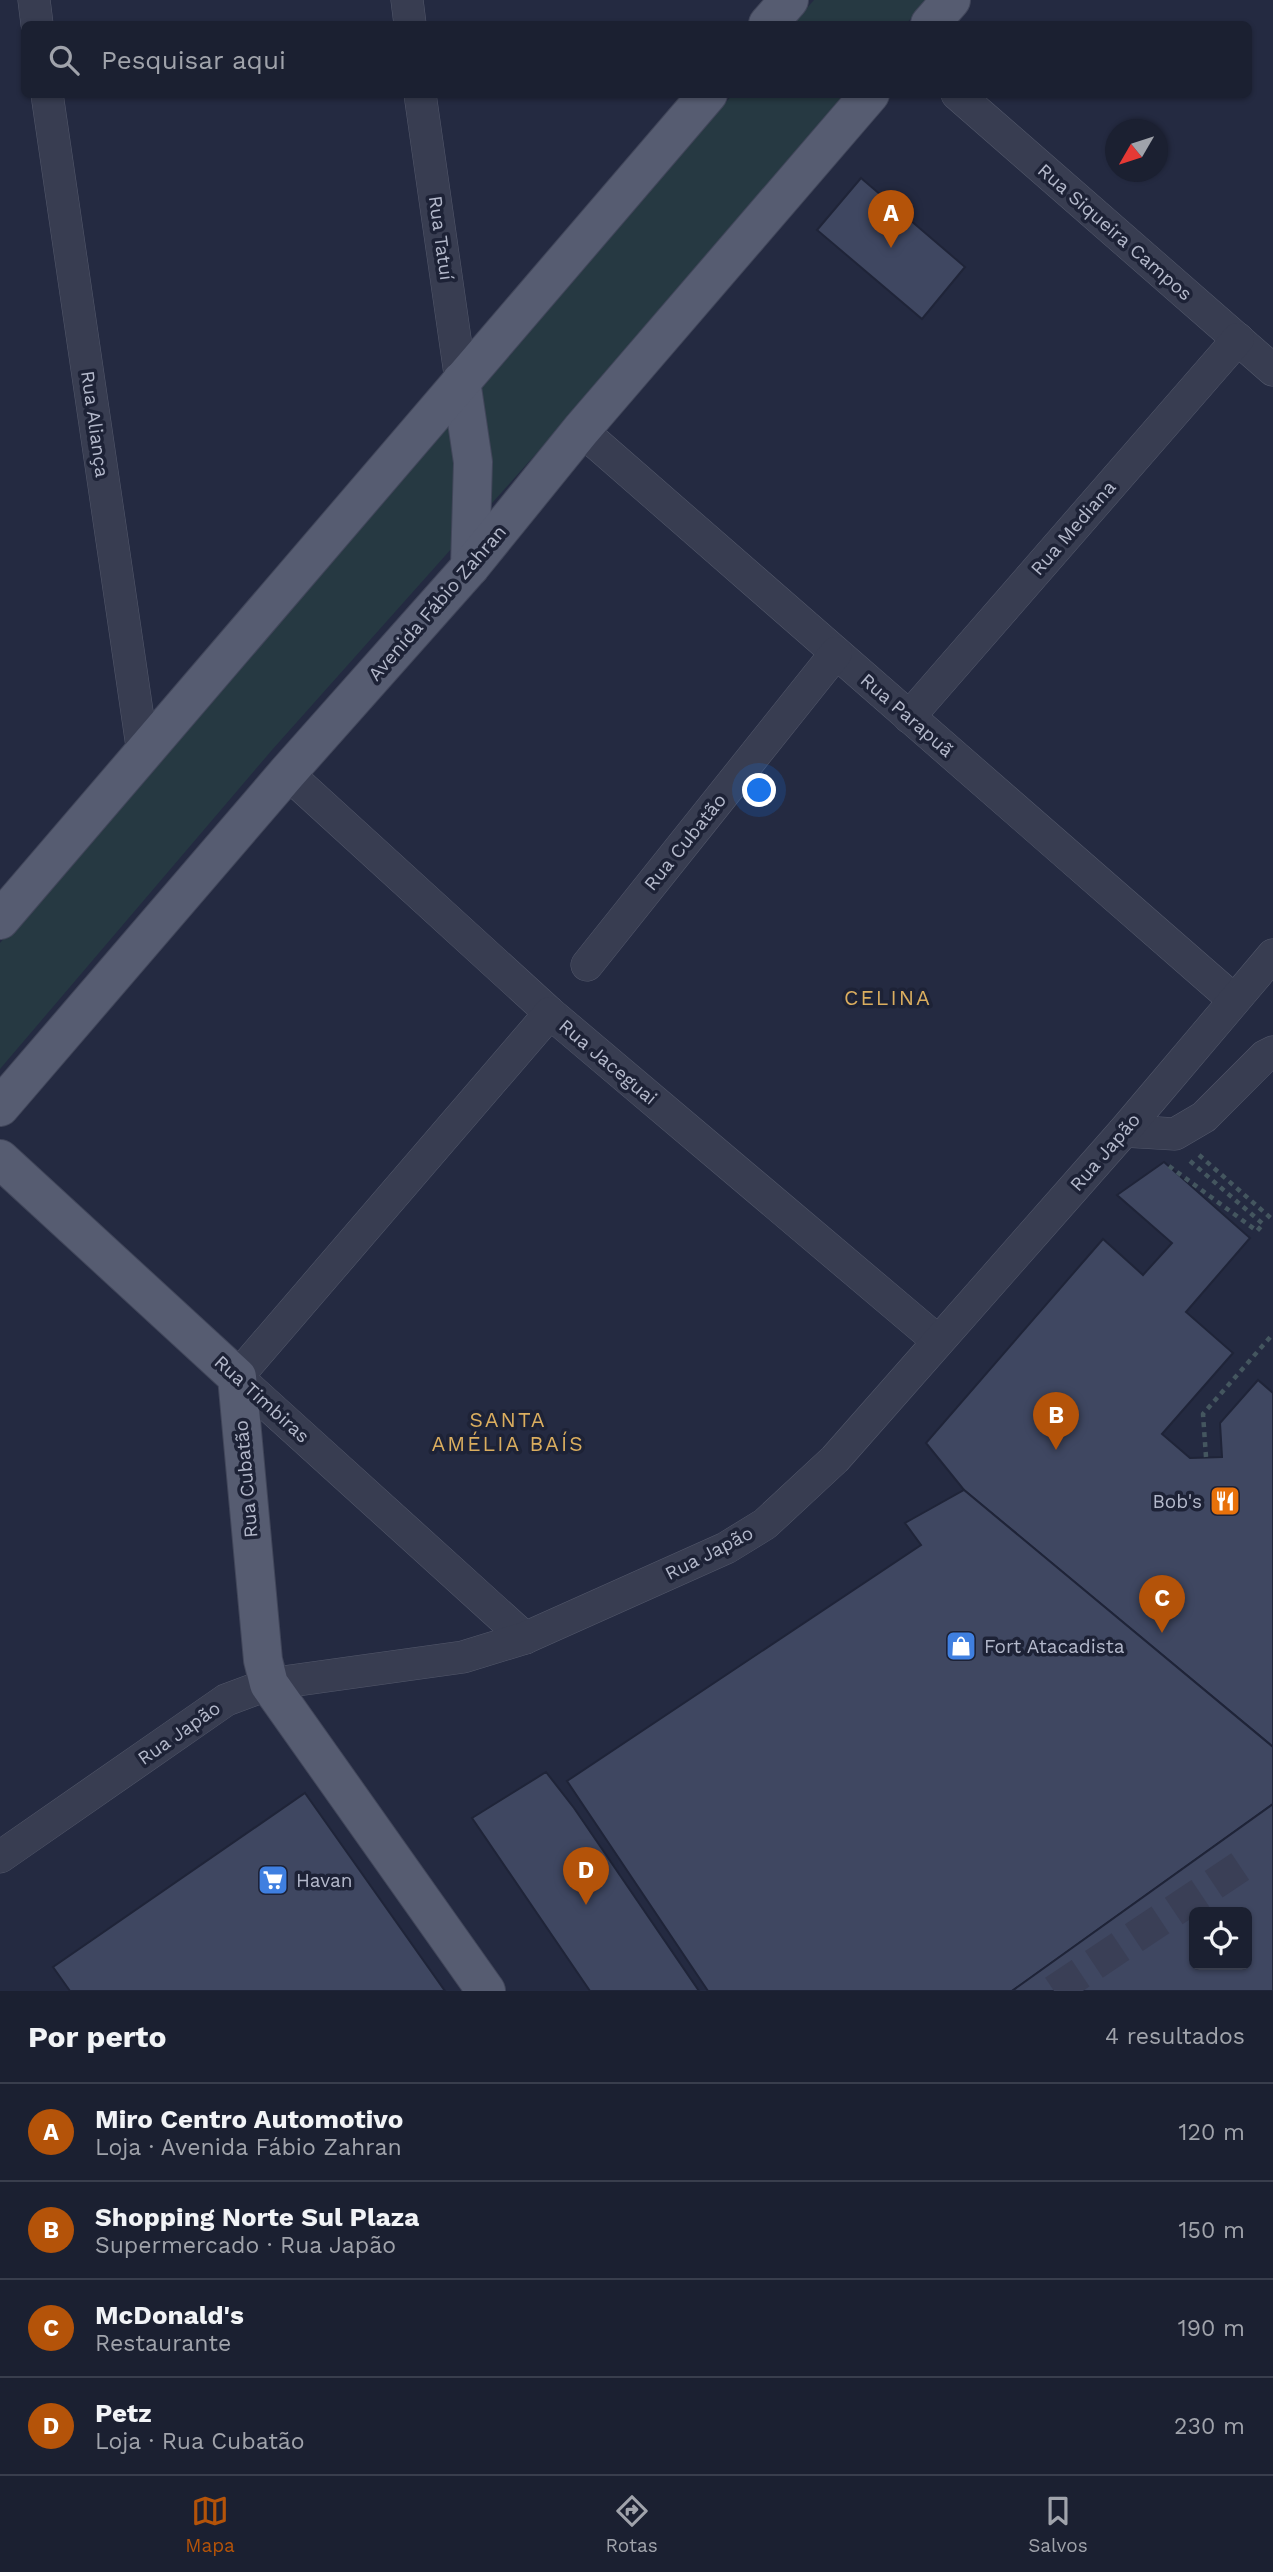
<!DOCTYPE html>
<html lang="pt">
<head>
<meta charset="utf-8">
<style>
  :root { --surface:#1b2031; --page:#282d3d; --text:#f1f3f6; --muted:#a0a3ab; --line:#393e4d; --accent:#b45309 }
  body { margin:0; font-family:"Work Sans",sans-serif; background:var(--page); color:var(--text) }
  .controls { position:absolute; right:21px; bottom:21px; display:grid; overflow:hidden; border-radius:10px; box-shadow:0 2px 5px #0004 }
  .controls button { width:63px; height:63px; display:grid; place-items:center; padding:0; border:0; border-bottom:2px solid var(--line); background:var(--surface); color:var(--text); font:35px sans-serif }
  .compass { position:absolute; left:1105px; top:119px; width:63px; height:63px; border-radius:50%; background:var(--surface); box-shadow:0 2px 5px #0004; rotate:231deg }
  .you { position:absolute; left:760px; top:791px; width:24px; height:24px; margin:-18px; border:5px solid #fff; border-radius:50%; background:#1a73e8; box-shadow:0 0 0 10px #1a73e833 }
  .badge { display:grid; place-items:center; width:46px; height:46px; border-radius:50%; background:var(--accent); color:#fff; font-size:23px; font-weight:700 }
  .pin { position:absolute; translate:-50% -58px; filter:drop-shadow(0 2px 4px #0008) }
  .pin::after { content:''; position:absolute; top:37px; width:24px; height:21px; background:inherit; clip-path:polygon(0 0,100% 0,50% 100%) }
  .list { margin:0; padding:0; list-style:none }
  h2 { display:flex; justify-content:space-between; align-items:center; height:91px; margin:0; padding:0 28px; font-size:30px }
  h2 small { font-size:23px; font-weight:400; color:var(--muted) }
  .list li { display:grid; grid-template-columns:46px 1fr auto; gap:21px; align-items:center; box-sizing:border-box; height:98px; padding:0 28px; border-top:2px solid var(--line) }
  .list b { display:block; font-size:26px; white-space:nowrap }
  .list p { margin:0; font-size:23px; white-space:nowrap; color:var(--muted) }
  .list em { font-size:23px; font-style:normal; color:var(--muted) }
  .icon { flex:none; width:38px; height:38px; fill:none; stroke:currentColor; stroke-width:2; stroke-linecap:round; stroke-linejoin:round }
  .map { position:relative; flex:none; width:1273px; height:1991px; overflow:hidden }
  .search { position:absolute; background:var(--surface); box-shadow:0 2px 5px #0004; left:21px; right:21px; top:21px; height:77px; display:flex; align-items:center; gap:18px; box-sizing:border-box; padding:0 24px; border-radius:10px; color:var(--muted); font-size:26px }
  .sheet { height:483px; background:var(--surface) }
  nav { display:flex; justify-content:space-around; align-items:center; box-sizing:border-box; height:98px; border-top:2px solid var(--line); background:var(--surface); font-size:19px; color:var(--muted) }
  nav a { display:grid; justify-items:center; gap:4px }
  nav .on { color:var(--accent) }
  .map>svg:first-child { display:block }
  .green { fill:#263942 }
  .building { fill:#3f4761; stroke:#1f2438; stroke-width:2; fill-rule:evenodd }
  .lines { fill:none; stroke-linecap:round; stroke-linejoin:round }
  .minor-tunnel { stroke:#3a3f56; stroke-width:32; stroke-dasharray:32 16; stroke-linecap:butt }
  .minor-casing { stroke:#53586b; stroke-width:33 }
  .major-casing { stroke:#41465a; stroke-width:40 }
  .path { stroke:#44565f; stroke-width:4.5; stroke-dasharray:5 5; stroke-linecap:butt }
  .minor { stroke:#383d51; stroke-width:32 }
  .major { stroke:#565c71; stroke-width:38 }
  .labels { text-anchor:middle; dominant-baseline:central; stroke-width:7; stroke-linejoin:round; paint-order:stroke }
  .street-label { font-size:19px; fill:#b4b9cb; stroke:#1d2236 }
  .poi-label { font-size:19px; fill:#b4b9cb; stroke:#1d2236; text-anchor:start }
  .neighbourhood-label { font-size:21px; letter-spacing:2px; fill:#dbae5f; stroke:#1d2236 }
</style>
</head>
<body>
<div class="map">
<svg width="1273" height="1991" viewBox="0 0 1273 1991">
  <rect width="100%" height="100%" fill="#242a41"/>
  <g class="green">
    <polygon points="814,0 927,0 906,24 793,24"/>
    <polygon points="732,95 845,95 567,419 272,750 0,1069 0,943"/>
  </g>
  <g class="building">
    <polygon points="861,178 965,267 922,319 817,230"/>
    <polygon points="1164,1162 1250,1238 1186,1312 1233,1353 1162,1434 1190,1458 1222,1457 1220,1423 1258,1380 1273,1393 1273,1747 964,1490 926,1443 1103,1239 1143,1275 1172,1243 1117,1195"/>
    <polygon points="964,1490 1273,1747 1273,1804 1012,1991 708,1991 567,1781 921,1545 905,1523"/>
    <polygon points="546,1772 574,1808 699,1991 590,1991 472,1818"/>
    <polygon points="305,1793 445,1991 70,1991 53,1967"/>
    <path d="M 1273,1804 L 1273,1991 L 1012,1991 ZM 1194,1912 L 1247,1912 L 1247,1965 L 1194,1965 Z"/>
  </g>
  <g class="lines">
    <polyline class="minor-tunnel" points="1054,1991 1241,1866"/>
    <g class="minor-casing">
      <g id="minor">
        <polyline points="34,0 37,24"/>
        <polyline points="407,0 410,24"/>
        <polyline points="47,94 143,753"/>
        <polyline points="420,94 461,381"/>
        <polyline points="957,94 1273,370"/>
        <polyline points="581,430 1234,1000"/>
        <polyline points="909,717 1238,339"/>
        <polyline points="287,773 550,1013 938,1341"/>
        <polyline points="587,965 836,653"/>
        <polyline points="1124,1131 1175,1134 1204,1117 1265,1056 1273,1052"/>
        <polyline points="525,1638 237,1377 550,1013"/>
        <polyline points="0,1857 226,1700 269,1684 463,1657 525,1638 726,1548 765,1524 835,1459 1124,1131 1273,955"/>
      </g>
    </g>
    <g class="major-casing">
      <g id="major">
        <polyline points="768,24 789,0"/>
        <polyline points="930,24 951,0"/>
        <polyline points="461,381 473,462 470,567"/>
        <polyline points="0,920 708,94"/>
        <polyline points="0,1107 287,773 470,567 581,430 870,94"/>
        <polyline points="0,1159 237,1377 263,1660 269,1684 486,1991"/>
      </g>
    </g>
    <g class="path">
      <polyline points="1199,1155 1273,1220"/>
      <polyline points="1169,1166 1257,1231 1263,1224 1190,1161"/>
      <polyline points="1206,1457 1203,1414 1273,1334"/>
    </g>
    <use href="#minor" class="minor"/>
    <use href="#major" class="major"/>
  </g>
  <defs>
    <g id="restaurant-square" transform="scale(1.575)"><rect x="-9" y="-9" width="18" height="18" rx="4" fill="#e8710a" stroke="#1d2236"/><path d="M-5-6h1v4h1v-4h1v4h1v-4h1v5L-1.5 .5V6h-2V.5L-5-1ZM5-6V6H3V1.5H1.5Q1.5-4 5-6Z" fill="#fff"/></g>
    <g id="shop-square" transform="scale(1.575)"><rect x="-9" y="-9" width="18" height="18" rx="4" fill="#3f7fe0" stroke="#1d2236"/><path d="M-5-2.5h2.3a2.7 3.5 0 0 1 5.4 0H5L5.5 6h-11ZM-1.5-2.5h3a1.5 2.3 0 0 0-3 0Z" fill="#fff"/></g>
    <g id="supermarket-square" transform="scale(1.575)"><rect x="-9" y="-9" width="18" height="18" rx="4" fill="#3f7fe0" stroke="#1d2236"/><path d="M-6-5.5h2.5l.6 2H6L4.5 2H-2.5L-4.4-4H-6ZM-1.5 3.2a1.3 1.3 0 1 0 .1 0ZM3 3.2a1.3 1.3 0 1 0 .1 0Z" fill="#fff"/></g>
  </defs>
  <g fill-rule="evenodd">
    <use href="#restaurant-square" x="1225" y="1501"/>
    <use href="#shop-square" x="961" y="1646"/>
    <use href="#supermarket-square" x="273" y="1880"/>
  </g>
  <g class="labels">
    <g class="street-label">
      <text transform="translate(1115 232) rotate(41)">Rua Siqueira Campos</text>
      <text transform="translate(441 238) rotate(82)">Rua Tatuí</text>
      <text transform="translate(95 424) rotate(82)">Rua Aliança</text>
      <text transform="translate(1073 528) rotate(-49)">Rua Mediana</text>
      <text transform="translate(437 603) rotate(-49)">Avenida Fábio Zahran</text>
      <text transform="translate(907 715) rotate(41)">Rua Parapuã</text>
      <text transform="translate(685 842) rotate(-51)">Rua Cubatão</text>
      <text transform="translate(608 1062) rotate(40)">Rua Jaceguai</text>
      <text transform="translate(1105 1152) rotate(-49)">Rua Japão</text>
      <text transform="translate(262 1399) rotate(42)">Rua Timbiras</text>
      <text transform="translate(246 1479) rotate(-95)">Rua Cubatão</text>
      <text transform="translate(709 1553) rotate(-27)">Rua Japão</text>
      <text transform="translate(179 1733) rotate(-35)">Rua Japão</text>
    </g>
    <g class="poi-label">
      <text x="1202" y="1501" text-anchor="end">Bob's</text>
      <text x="984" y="1646">Fort Atacadista</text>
      <text x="296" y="1880">Havan</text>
    </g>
    <g class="neighbourhood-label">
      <text x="888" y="997">CELINA</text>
      <text x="508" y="1419">SANTA<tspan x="508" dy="24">AMÉLIA BAÍS</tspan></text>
    </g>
  </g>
</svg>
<div class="controls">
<button><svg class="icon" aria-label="locate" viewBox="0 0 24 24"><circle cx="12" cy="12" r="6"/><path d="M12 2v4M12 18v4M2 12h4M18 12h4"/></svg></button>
</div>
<svg class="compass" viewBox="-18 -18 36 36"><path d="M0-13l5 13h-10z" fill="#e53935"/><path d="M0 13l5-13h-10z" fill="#a0a3ab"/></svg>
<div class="you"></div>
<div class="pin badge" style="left:891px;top:248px">A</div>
<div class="pin badge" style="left:1056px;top:1450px">B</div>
<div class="pin badge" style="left:1162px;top:1633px">C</div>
<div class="pin badge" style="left:586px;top:1905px">D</div>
<div class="search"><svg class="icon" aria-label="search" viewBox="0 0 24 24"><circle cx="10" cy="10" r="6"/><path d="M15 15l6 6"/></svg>Pesquisar aqui</div>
</div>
<section class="sheet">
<h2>Por perto<small>4 resultados</small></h2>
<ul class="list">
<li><span class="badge">A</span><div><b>Miro Centro Automotivo</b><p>Loja · Avenida Fábio Zahran</p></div><em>120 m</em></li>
<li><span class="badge">B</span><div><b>Shopping Norte Sul Plaza</b><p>Supermercado · Rua Japão</p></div><em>150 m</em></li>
<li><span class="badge">C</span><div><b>McDonald's</b><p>Restaurante</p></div><em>190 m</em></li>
<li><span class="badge">D</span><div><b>Petz</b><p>Loja · Rua Cubatão</p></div><em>230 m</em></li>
</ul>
</section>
<nav>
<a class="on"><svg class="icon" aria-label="map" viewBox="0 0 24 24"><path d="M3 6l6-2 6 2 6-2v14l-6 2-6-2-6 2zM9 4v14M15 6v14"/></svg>Mapa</a>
<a><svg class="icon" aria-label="directions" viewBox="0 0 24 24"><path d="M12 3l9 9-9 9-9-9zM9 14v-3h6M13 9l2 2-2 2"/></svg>Rotas</a>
<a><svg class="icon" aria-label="saved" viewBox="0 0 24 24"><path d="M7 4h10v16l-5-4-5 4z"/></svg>Salvos</a>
</nav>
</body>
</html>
